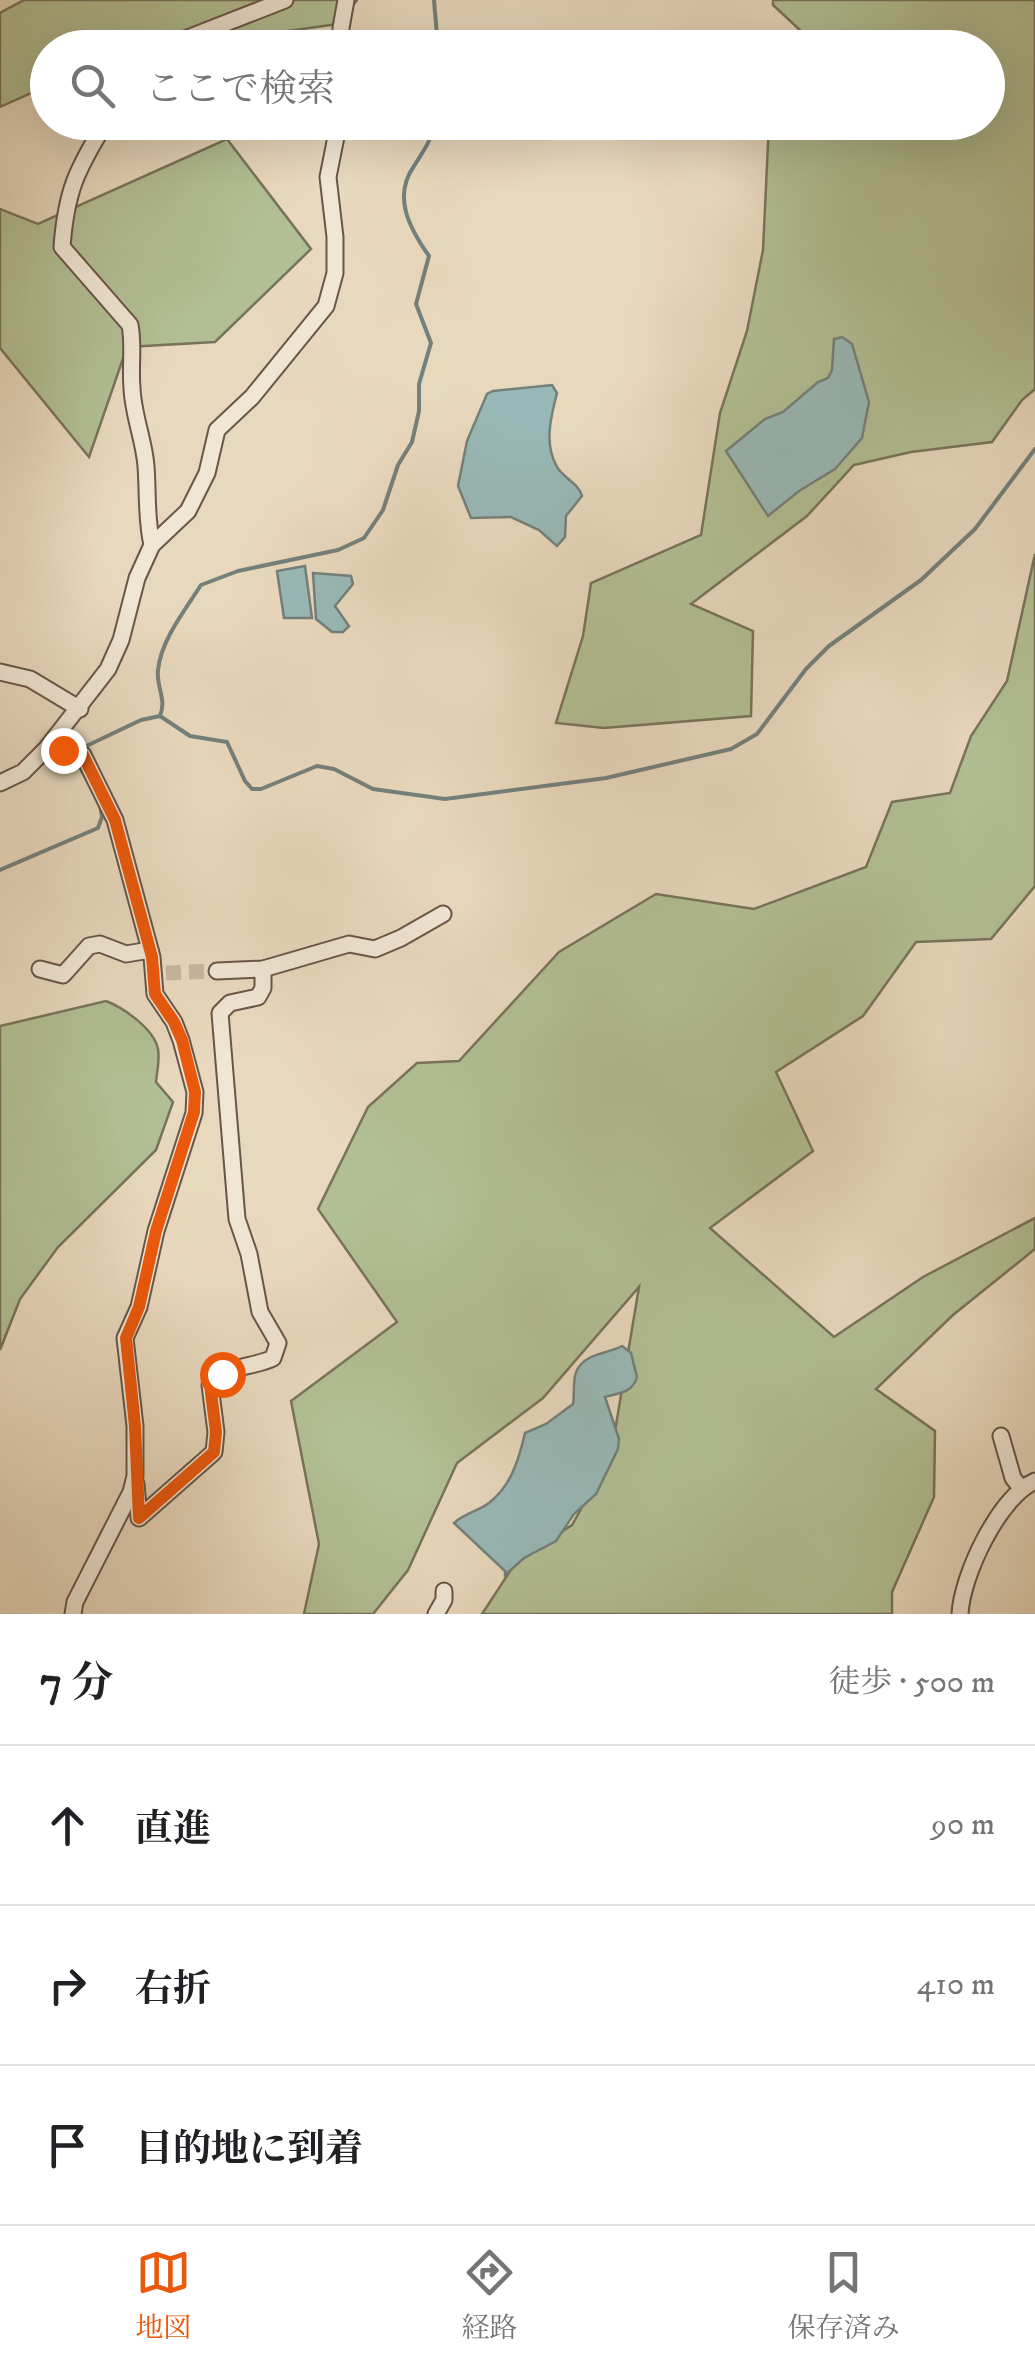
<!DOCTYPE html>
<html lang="ja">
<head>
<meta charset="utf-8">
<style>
  :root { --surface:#fff; --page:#f6f6f6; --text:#202124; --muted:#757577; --line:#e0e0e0; --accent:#ea580c }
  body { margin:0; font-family:"IM FELL DW Pica","Noto Serif JP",serif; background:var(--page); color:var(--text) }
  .stop { position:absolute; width:30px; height:30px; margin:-22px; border:8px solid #ea580c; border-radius:50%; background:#fff }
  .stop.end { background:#ea580c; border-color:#fff; box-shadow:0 2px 10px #0008 }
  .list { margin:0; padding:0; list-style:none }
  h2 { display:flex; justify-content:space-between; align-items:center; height:130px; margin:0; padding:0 40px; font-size:42px }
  h2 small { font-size:32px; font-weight:400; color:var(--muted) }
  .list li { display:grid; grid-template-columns:65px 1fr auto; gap:30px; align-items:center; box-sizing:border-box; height:160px; padding:0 40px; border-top:2px solid var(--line) }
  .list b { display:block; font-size:38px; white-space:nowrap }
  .list em { font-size:32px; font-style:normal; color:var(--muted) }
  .icon { flex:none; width:55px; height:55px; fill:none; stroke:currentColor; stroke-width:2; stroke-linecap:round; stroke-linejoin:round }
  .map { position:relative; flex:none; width:1035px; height:1614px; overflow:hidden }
  .search { position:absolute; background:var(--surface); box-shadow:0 10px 40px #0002; left:30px; right:30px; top:30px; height:110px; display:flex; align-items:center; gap:25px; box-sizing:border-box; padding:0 35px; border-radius:55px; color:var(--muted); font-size:38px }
  .sheet { height:610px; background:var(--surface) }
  nav { display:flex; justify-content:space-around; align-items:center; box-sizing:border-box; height:140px; border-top:2px solid var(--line); background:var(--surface); font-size:28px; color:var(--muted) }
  nav a { display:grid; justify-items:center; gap:5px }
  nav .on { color:var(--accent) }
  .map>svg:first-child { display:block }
  .green { fill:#b2bf94; stroke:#78745b; stroke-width:2.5 }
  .water { fill:#98b9b7; stroke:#74807b; stroke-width:2.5 }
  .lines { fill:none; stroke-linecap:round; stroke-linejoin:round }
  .stream { stroke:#74807b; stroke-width:4 }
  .minor-tunnel { stroke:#c6b59e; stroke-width:15; stroke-dasharray:15 8; stroke-linecap:butt }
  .minor-casing { stroke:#685649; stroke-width:19 }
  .minor { stroke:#f0e6d4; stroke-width:15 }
  .route { stroke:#ea580c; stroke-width:12 }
</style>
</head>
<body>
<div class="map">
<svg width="1035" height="1614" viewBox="0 0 1035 1614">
  <rect width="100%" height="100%" fill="#e8d8bd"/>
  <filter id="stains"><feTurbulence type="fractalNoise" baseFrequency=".002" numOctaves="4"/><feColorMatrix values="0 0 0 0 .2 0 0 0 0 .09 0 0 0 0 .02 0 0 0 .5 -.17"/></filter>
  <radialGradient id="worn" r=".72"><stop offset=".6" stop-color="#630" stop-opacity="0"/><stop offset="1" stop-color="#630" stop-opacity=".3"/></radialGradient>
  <g class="green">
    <polygon points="24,0 357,0 338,24 174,47 48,48 47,86 0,107 0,13"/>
    <polygon points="773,0 1035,0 1035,389 1022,400 992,442 911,452 854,465 807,516 691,604 753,631 751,716 604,728 556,723 583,636 591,583 701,535 720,413 747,331 763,250 769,123 988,122 988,48 818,47 773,5"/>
    <polygon points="227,139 311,249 215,342 127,347 89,457 0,348 0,209 38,224"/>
    <polygon points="1035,554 1035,886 991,939 916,942 863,1016 776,1072 813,1151 710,1228 834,1337 923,1277 1035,1218 1035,1249 953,1315 876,1389 935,1431 934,1497 892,1592 892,1614 482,1614 518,1559 572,1525 611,1455 639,1287 543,1398 457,1463 408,1570 373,1614 304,1614 319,1544 291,1401 397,1322 318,1209 368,1107 417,1063 459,1061 559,952 656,894 754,909 866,867 892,802 950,793 971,736 1007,681"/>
    <path d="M 106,1001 C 124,1008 154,1029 158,1049 C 160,1060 157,1071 156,1082 L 173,1102 L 156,1150 L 58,1247 L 20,1299 L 0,1350 L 0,1026 Z"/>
  </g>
  <g class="water">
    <polygon points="842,337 852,344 869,402 862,438 835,469 799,491 768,516 726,451 765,419 783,412 818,382 828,378 832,370 834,339"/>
    <path d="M 552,385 L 557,393 C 551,416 544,443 556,465 C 562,478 578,482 582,496 L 566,516 L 565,537 L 557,546 L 539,530 L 511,517 L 471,518 L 458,486 L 467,441 L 487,394 L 493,391 Z"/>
    <polygon points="305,566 312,618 284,618 277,571"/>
    <polygon points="313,573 351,576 353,584 335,606 349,626 343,632 332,632 316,619"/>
    <path d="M 622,1346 L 631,1353 L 637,1377 C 632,1394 618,1393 605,1397 L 619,1439 L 618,1449 L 596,1494 L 574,1514 L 556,1541 L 524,1558 L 505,1575 L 505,1571 L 454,1523 C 464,1514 478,1511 489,1503 C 511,1486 519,1459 525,1433 L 546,1424 L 573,1404 C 575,1393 572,1379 577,1370 C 586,1353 607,1354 622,1346 Z"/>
  </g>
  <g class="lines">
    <g class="stream">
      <polyline points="434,0 438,48"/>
      <path d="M 160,716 C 167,699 156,687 158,670 C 161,640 185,610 201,585 L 238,571 L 338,550 L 364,538 L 383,510 L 398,465 L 412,442 L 419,411 L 419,384 L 431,343 L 416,304 L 429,256 C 410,229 392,197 414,166 C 423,152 432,139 436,122"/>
      <polyline points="80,749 141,720 160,716 190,736 227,742 245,781 252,789 261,789 317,766 334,769 373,789 445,799 606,778 731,749 757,734 806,669 829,646 921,580 975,529 1035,449"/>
      <polyline points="75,757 96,797"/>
      <polyline points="0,870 98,828 102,817 100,805"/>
    </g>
    <polyline class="minor-tunnel" points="166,973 217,971"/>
    <g class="minor-casing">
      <g id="minor">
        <polyline points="162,48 285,0"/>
        <polyline points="341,48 341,28 346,0"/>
        <path d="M 106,122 C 77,169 66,191 62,247 L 130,325 C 134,346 130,366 132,388 C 133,415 144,440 146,466 C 148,493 146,519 152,545"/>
        <polyline points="0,672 30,679 80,709"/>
        <polyline points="46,749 83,755 115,820 152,957 155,994 174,1022 181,1040 195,1092 194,1113 156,1231 139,1307 125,1338 135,1426 135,1476 131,1492 75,1602 73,1614"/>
        <polyline points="0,783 23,772 46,749 108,669 121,640 137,578 152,545 188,511 207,473 217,430 252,397 326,306 335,273 335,237 328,177 339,122"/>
        <polyline points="40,969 63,975 89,946 100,944 126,954 150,950"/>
        <polyline points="217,971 263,969 349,944 375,949 401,938 443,914"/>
        <polyline points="1001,1436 1013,1478 1020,1487"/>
        <path d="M 136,1484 L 139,1518 L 214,1452 L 216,1432 L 210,1385 C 223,1365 253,1368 273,1358 L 278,1343 L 260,1312 L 249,1254 L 237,1219 L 220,1013 L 230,1003 L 258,997 L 263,988 L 263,969"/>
        <polyline points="436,1614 444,1600 444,1591"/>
        <path d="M 960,1614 C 962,1575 999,1497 1035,1481"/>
      </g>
    </g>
    <use href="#minor" class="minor"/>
  </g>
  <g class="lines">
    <polyline class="route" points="63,750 83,755 115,820 152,957 155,994 174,1022 182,1040 195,1092 194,1112 156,1231 139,1307 126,1338 135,1426 139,1518 214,1452 216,1432 210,1385 222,1374"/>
  </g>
  <rect width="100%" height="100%" filter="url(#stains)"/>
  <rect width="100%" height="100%" fill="url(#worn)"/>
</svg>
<div class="stop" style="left:222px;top:1374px"></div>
<div class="stop end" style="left:63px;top:750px"></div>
<div class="search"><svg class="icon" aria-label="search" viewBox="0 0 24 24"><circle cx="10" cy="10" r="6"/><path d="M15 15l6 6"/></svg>ここで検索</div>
</div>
<section class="sheet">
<h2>7 分<small>徒歩 · 500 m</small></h2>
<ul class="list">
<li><svg class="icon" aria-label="ahead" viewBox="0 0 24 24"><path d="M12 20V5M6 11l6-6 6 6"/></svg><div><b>直進</b></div><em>90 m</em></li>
<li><svg class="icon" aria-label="right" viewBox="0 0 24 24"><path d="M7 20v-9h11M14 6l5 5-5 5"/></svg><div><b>右折</b></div><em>410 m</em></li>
<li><svg class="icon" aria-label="arrive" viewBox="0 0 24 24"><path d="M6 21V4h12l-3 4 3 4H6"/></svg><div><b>目的地に到着</b></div></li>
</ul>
</section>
<nav>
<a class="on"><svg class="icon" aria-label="map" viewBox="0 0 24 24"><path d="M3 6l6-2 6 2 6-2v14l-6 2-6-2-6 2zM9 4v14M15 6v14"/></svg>地図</a>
<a><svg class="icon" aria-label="directions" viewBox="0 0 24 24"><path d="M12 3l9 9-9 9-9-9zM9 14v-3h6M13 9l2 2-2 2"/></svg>経路</a>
<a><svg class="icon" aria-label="saved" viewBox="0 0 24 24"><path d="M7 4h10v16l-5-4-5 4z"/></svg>保存済み</a>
</nav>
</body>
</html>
